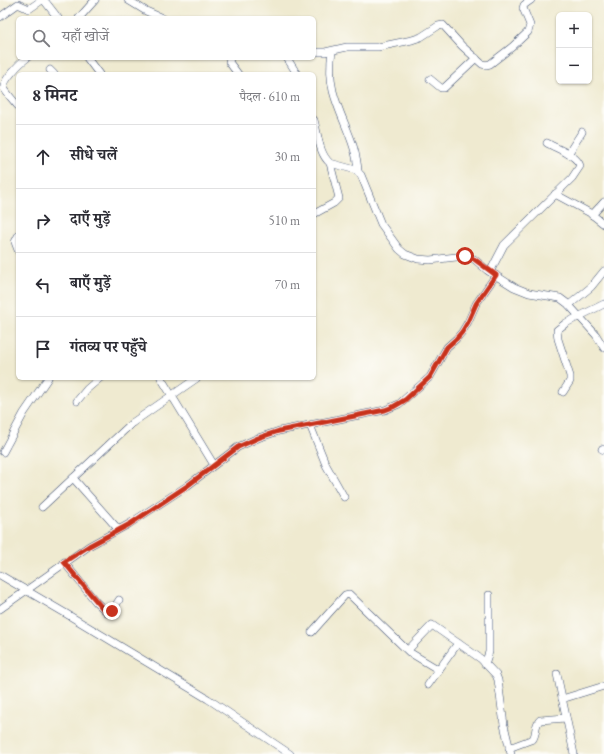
<!DOCTYPE html>
<html lang="hi">
<head>
<meta charset="utf-8">
<style>
  :root { --surface:#fff; --page:#f2f2f3; --text:#2b2b33; --muted:#7c7c81; --line:#e1e1e2 }
  body { margin:0; font-family:"EB Garamond","Noto Serif Devanagari",serif; background:var(--page); color:var(--text) }
  .controls { position:absolute; right:12px; top:12px; display:grid; overflow:hidden; border-radius:6px; box-shadow:0 1px 3px #0004 }
  .controls button { width:36px; height:36px; display:grid; place-items:center; padding:0; border:0; border-bottom:1px solid var(--line); background:var(--surface); color:var(--text); font:20px sans-serif }
  .stop { position:absolute; width:12px; height:12px; margin:-9px; border:3px solid #c8321e; border-radius:50%; background:#fff }
  .stop.end { background:#c8321e; border-color:#fff; box-shadow:0 1px 4px #0008 }
  .list { margin:0; padding:0; list-style:none }
  h2 { display:flex; justify-content:space-between; align-items:center; height:52px; margin:0; padding:0 16px; font-size:17px }
  h2 small { font-size:13px; font-weight:400; color:var(--muted) }
  .list li { display:grid; grid-template-columns:26px 1fr auto; gap:12px; align-items:center; box-sizing:border-box; height:64px; padding:0 16px; border-top:1px solid var(--line) }
  .list b { display:block; font-size:15px; white-space:nowrap }
  .list em { font-size:13px; font-style:normal; color:var(--muted) }
  .icon { flex:none; width:22px; height:22px; fill:none; stroke:currentColor; stroke-width:2; stroke-linecap:round; stroke-linejoin:round }
  .map { position:relative; flex:none; width:604px; height:754px; overflow:hidden }
  .search { position:absolute; background:var(--surface); box-shadow:0 1px 3px #0004; left:16px; top:16px; width:300px; height:44px; display:flex; align-items:center; gap:10px; box-sizing:border-box; padding:0 14px; border-radius:6px; color:var(--muted); font-size:15px }
  .panel { position:absolute; background:var(--surface); box-shadow:0 1px 3px #0004; left:16px; top:72px; width:300px; height:308px; border-radius:6px }
  .map>svg:first-child { display:block }
  .lines { fill:none; stroke-linecap:round; stroke-linejoin:round }
  .street-casing { stroke:#3b4b6f; stroke-width:8 }
  .street { stroke:#fff; stroke-width:7 }
  .route { stroke:#c8321e; stroke-width:5 }
</style>
</head>
<body>
<div class="map">
<svg width="604" height="754" viewBox="0 0 604 754">
  <rect width="100%" height="100%" fill="#fdfcf7"/>
  <filter id="ink" filterUnits="userSpaceOnUse"><feTurbulence type="fractalNoise" baseFrequency=".025" numOctaves="2"/><feDisplacementMap in="SourceGraphic" scale="8" xChannelSelector="R" yChannelSelector="G"/><feConvolveMatrix kernelMatrix="1 2 1 2 8 2 1 2 1" color-interpolation-filters="sRGB"/></filter>
  <filter id="wash" filterUnits="userSpaceOnUse"><feTurbulence type="fractalNoise" baseFrequency=".012" numOctaves="4" result="noise"/><feDisplacementMap in="SourceGraphic" scale="16" xChannelSelector="R" yChannelSelector="G"/><feGaussianBlur stdDeviation="0.9" result="paint"/><feColorMatrix in="noise" values="0 0 0 0 0 0 0 0 0 0 0 0 0 0 0 0 0 1.4 0 .05"/><feComposite in="paint" operator="in"/></filter>
  <g filter="url(#wash)">
    <rect width="100%" height="100%" fill="#efead0"/>
  </g>
  <g filter="url(#ink)">
    <g class="lines">
      <g class="street-casing">
        <g id="street">
          <polyline points="44,0 58,18"/>
          <polyline points="128,0 146,11 162,18"/>
          <polyline points="0,17 18,4 29,9 42,0"/>
          <polyline points="79,18 95,0"/>
          <path d="M 332,51 C 330,64 330,78 333,91 C 340,119 357,143 358,172"/>
          <polyline points="314,52 325,52 347,47 378,47 412,40 421,37 438,26 443,25 462,46 482,64 486,65 490,64 512,47 528,32 530,25 523,8 524,5 531,0"/>
          <polyline points="87,58 99,74"/>
          <polyline points="230,58 229,62 238,74"/>
          <polyline points="287,58 297,74"/>
          <polyline points="50,70 54,74"/>
          <polyline points="430,79 441,88 444,88 476,58"/>
          <path d="M 18,106 C 14,101 7,94 4,88 C 2,81 21,62 27,58"/>
          <path d="M 314,120 C 318,134 319,154 330,163 L 356,170 L 361,175 L 381,224 L 399,249 L 405,254 L 418,259 L 430,260 L 465,256 L 474,259 L 487,270 L 514,287 L 529,293 L 560,298 L 568,304 L 596,335 L 604,348"/>
          <polyline points="568,154 582,132"/>
          <polyline points="555,194 590,213 604,224"/>
          <polyline points="314,214 334,203 339,198 330,163"/>
          <polyline points="592,215 604,202"/>
          <polyline points="18,236 15,242 18,250"/>
          <path d="M 490,272 L 504,245 L 572,178 L 580,166 C 577,155 557,149 547,143"/>
          <polyline points="569,305 591,287 604,271"/>
          <polyline points="161,378 214,465"/>
          <polyline points="563,392 570,381 570,376 558,339 557,330 566,323 604,304"/>
          <polyline points="77,401 87,389 100,378"/>
          <polyline points="310,425 326,465 344,497"/>
          <polyline points="602,449 604,450"/>
          <polyline points="3,452 24,413 48,378"/>
          <polyline points="73,478 118,529"/>
          <polyline points="42,507 132,423 197,378"/>
          <polyline points="64,562 96,602 108,613 111,613 119,600"/>
          <polyline points="0,575 65,613 208,699 290,754"/>
          <polyline points="0,609 89,546 129,524 187,486 238,447 258,438 279,431 385,410 399,404 430,377 447,347 456,339 462,332 468,322 476,304 496,275"/>
          <polyline points="312,632 345,595 349,594 409,652 439,670"/>
          <polyline points="408,650 432,625 481,659 496,675 498,680 504,725 511,754"/>
          <polyline points="485,664 489,652 489,595"/>
          <polyline points="557,674 574,754"/>
          <polyline points="428,685 458,643"/>
          <polyline points="562,699 604,686"/>
          <path d="M 509,748 L 533,739 C 537,733 534,725 540,720 L 566,718"/>
        </g>
      </g>
      <use href="#street" class="street"/>
    </g>
  </g>
  <g class="lines" filter="url(#ink)">
    <polyline class="route" points="112,611 110,614 103,609 64,562 89,546 130,524 187,486 238,447 258,438 279,431 385,410 393,407 405,400 430,377 447,347 456,339 462,332 468,322 476,304 496,275 474,259 465,256"/>
  </g>
</svg>
<div class="controls">
<button>+</button>
<button>−</button>
</div>
<div class="stop" style="left:465px;top:256px"></div>
<div class="stop end" style="left:112px;top:611px"></div>
<div class="search"><svg class="icon" aria-label="search" viewBox="0 0 24 24"><circle cx="10" cy="10" r="6"/><path d="M15 15l6 6"/></svg>यहाँ खोजें</div>
<section class="panel">
<h2>8 मिनट<small>पैदल · 610 m</small></h2>
<ul class="list">
<li><svg class="icon" aria-label="ahead" viewBox="0 0 24 24"><path d="M12 20V5M6 11l6-6 6 6"/></svg><div><b>सीधे चलें</b></div><em>30 m</em></li>
<li><svg class="icon" aria-label="right" viewBox="0 0 24 24"><path d="M7 20v-9h11M14 6l5 5-5 5"/></svg><div><b>दाएँ मुड़ें</b></div><em>510 m</em></li>
<li><svg class="icon" aria-label="left" viewBox="0 0 24 24"><path d="M17 20v-9H6M10 6l-5 5 5 5"/></svg><div><b>बाएँ मुड़ें</b></div><em>70 m</em></li>
<li><svg class="icon" aria-label="arrive" viewBox="0 0 24 24"><path d="M6 21V4h12l-3 4 3 4H6"/></svg><div><b>गंतव्य पर पहुँचे</b></div></li>
</ul>
</section>
</div>
</body>
</html>
